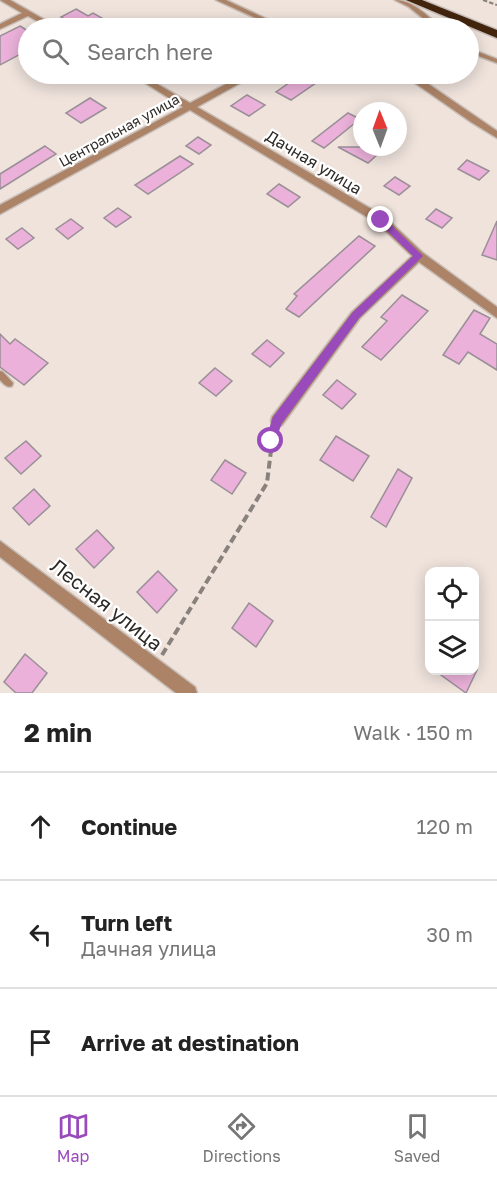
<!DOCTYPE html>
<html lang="en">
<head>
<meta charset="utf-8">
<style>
  :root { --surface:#fff; --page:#f2f2f2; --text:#222; --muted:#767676; --line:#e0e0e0; --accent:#994bbc }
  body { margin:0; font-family:"Golos Text",sans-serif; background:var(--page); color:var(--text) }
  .controls { position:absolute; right:18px; bottom:18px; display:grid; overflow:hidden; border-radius:12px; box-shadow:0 3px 15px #0003 }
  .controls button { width:54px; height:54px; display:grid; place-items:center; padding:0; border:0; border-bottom:2px solid var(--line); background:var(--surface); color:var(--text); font:30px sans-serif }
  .compass { position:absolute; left:353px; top:102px; width:54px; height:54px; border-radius:50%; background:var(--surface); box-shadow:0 3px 15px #0003; rotate:359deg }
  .stop { position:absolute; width:18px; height:18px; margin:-14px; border:4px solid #994bbc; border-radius:50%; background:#fff }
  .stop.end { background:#994bbc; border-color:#fff; box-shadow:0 2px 6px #0008 }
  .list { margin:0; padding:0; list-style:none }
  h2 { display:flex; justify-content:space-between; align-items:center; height:78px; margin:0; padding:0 24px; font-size:26px }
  h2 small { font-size:20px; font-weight:400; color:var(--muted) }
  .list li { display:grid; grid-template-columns:39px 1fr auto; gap:18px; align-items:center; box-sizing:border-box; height:108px; padding:0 24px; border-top:2px solid var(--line) }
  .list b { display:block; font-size:22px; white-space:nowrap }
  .list p { margin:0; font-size:20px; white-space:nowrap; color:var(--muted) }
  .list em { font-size:20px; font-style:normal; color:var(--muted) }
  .icon { flex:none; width:33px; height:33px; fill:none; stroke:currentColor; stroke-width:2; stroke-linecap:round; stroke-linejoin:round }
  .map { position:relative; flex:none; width:497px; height:693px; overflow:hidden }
  .search { position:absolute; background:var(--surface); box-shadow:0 3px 15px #0003; left:18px; right:18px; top:18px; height:66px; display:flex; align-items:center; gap:15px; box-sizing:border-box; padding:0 21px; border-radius:33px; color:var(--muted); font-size:22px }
  .sheet { height:402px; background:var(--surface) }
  nav { display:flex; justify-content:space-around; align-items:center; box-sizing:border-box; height:84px; border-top:2px solid var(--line); background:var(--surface); font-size:16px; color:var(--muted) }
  nav a { display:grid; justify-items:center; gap:3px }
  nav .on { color:var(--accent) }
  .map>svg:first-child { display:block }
  .building { fill:#ebb1da; stroke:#9a8f97; stroke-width:1.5 }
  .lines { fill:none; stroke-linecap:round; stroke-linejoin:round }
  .lane-casing { stroke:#c8beb8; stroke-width:3 }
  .street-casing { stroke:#c8beb8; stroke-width:3 }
  .highway-casing { stroke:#c8beb8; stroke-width:3 }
  .path-far1 { stroke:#88817c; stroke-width:2; stroke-dasharray:4.5 2; stroke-linecap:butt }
  .path { stroke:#88817c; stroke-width:4; stroke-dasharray:8 4; stroke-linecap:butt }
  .lane { fill:#ac8366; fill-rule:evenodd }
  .street { fill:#ac8366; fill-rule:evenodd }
  .highway { fill:#43250d; fill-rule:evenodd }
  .route { fill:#994bbc }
  .labels { text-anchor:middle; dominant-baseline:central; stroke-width:4.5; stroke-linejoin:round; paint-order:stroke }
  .far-street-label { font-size:14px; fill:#2e2a27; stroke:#fff }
  .street-label { font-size:16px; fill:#2e2a27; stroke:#fff }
  .near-street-label { font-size:20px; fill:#2e2a27; stroke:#fff }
</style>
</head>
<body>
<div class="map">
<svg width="497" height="693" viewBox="0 0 497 693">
  <rect width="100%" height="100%" fill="#efe3dc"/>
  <g class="building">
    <polygon points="76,9 88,16 93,13 120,28 64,28 72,24 61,17"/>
    <polygon points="20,26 28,31 28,50 0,65 0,36"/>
    <polygon points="302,74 329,74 291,100 276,92"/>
    <polygon points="247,95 265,105 249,116 231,106"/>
    <polygon points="90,98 106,108 81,123 66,113"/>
    <polygon points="348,113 360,119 324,148 312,141"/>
    <polygon points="198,137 211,145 199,154 186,146"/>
    <polygon points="45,146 56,154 0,189 0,174"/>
    <polygon points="338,147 364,147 378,154 368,163"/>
    <polygon points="180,156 193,164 148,194 135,185"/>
    <polygon points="467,160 489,171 479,180 458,169"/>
    <polygon points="395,177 410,186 399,195 384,186"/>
    <polygon points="279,184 300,197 288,207 267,194"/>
    <polygon points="118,208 131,217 116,227 104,218"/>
    <polygon points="436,209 452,218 442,228 426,219"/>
    <polygon points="71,219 83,228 68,239 56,229"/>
    <polygon points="497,221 497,260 482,255"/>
    <polygon points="22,228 34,238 18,249 6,239"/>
    <polygon points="359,236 375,246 299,317 286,309 297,296 294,294"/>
    <polygon points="402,295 428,311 381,360 362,347 387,321 381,317"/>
    <polygon points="474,310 490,318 480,334 497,344 497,370 468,352 459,364 443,355"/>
    <polygon points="0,334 10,344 15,339 48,363 24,385 0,367"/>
    <polygon points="267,340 284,353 270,367 252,354"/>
    <polygon points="215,368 232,381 216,396 199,383"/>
    <polygon points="337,380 356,394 342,409 323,395"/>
    <polygon points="336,436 369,456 353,481 320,460"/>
    <polygon points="26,441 41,456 21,474 5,458"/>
    <polygon points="225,460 246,473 232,494 211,480"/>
    <polygon points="398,469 412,478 386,527 371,517"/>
    <polygon points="34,489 50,506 29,525 13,508"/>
    <polygon points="97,530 114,548 94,568 76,549"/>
    <polygon points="158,571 177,590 157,613 137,592"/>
    <polygon points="249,603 273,621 256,647 232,628"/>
    <polygon points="25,654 47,673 32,693 16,693 4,682"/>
    <polygon points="434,670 477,670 466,693"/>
  </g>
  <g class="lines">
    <g class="lane-casing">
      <g id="lane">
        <path d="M 395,0 C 413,0 429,17 441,28 L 435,28 L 409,7 Z"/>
        <polygon points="468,48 497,59 497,63 468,52"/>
        <path d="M 0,371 L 3,372 L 13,383 L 12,386 C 7,388 4,384 0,380 Z"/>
      </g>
    </g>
    <g class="street-casing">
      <g id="street">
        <polygon points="0,0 10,0 59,28 50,28 28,16 0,29 0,24 22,13"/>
        <polygon points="216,0 226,0 286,28 277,28"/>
        <polygon points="131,74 140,74 190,103 245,74 254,74 253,76 197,107 385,217 423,253 497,307 497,318 419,262 360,318 282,425 277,427 272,425 271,421 272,417 352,312 412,256 377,223 190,110 0,214 0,205 183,107"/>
        <polygon points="402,74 411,74 421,79 497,131 497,138 471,122"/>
        <polygon points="0,541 195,687 197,693 176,693 0,557"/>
      </g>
    </g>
    <g class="highway-casing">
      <polygon id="highway" points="406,0 422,0 497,30 497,38"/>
    </g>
    <polyline class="path-far1" points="483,0 497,5"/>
    <polyline class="path" points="162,655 267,483 273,434"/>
    <use href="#lane" class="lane"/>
    <use href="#street" class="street"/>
    <use href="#highway" class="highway"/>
  </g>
  <polygon class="route" points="378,218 384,218 423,256 359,318 282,423 274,444 267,444 265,441 273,417 353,312 413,256 378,222"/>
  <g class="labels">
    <g class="far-street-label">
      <text transform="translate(119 130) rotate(-29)">Центральная улица</text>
    </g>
    <g class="street-label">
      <text transform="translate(314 162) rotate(31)">Дачная улица</text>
    </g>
    <g class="near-street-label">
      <text transform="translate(107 604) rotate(38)">Лесная улица</text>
    </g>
  </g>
</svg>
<div class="controls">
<button><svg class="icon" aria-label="locate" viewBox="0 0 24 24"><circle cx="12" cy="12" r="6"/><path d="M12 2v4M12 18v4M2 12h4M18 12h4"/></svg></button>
<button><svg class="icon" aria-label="layers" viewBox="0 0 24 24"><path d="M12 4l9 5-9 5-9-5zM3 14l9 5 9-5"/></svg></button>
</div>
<svg class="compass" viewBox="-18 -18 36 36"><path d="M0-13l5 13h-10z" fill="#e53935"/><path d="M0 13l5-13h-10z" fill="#767676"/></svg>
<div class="stop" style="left:271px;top:441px"></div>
<div class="stop end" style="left:381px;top:220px"></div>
<div class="search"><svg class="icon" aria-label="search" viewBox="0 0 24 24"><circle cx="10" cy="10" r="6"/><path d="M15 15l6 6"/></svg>Search here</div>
</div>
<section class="sheet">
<h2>2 min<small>Walk · 150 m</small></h2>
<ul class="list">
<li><svg class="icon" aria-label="ahead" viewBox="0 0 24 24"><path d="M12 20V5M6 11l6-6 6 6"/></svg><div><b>Continue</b></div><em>120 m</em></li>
<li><svg class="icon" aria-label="left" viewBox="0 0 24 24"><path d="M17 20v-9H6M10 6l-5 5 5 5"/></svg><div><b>Turn left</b><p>Дачная улица</p></div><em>30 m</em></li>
<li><svg class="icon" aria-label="arrive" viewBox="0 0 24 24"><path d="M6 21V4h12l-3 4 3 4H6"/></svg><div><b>Arrive at destination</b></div></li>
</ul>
</section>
<nav>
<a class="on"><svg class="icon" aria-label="map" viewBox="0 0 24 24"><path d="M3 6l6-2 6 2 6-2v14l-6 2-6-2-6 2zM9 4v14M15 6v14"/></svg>Map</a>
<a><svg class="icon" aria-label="directions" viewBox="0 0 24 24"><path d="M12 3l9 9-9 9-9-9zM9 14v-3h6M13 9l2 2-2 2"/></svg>Directions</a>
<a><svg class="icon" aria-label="saved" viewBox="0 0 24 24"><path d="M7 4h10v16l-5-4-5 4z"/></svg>Saved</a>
</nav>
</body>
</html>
